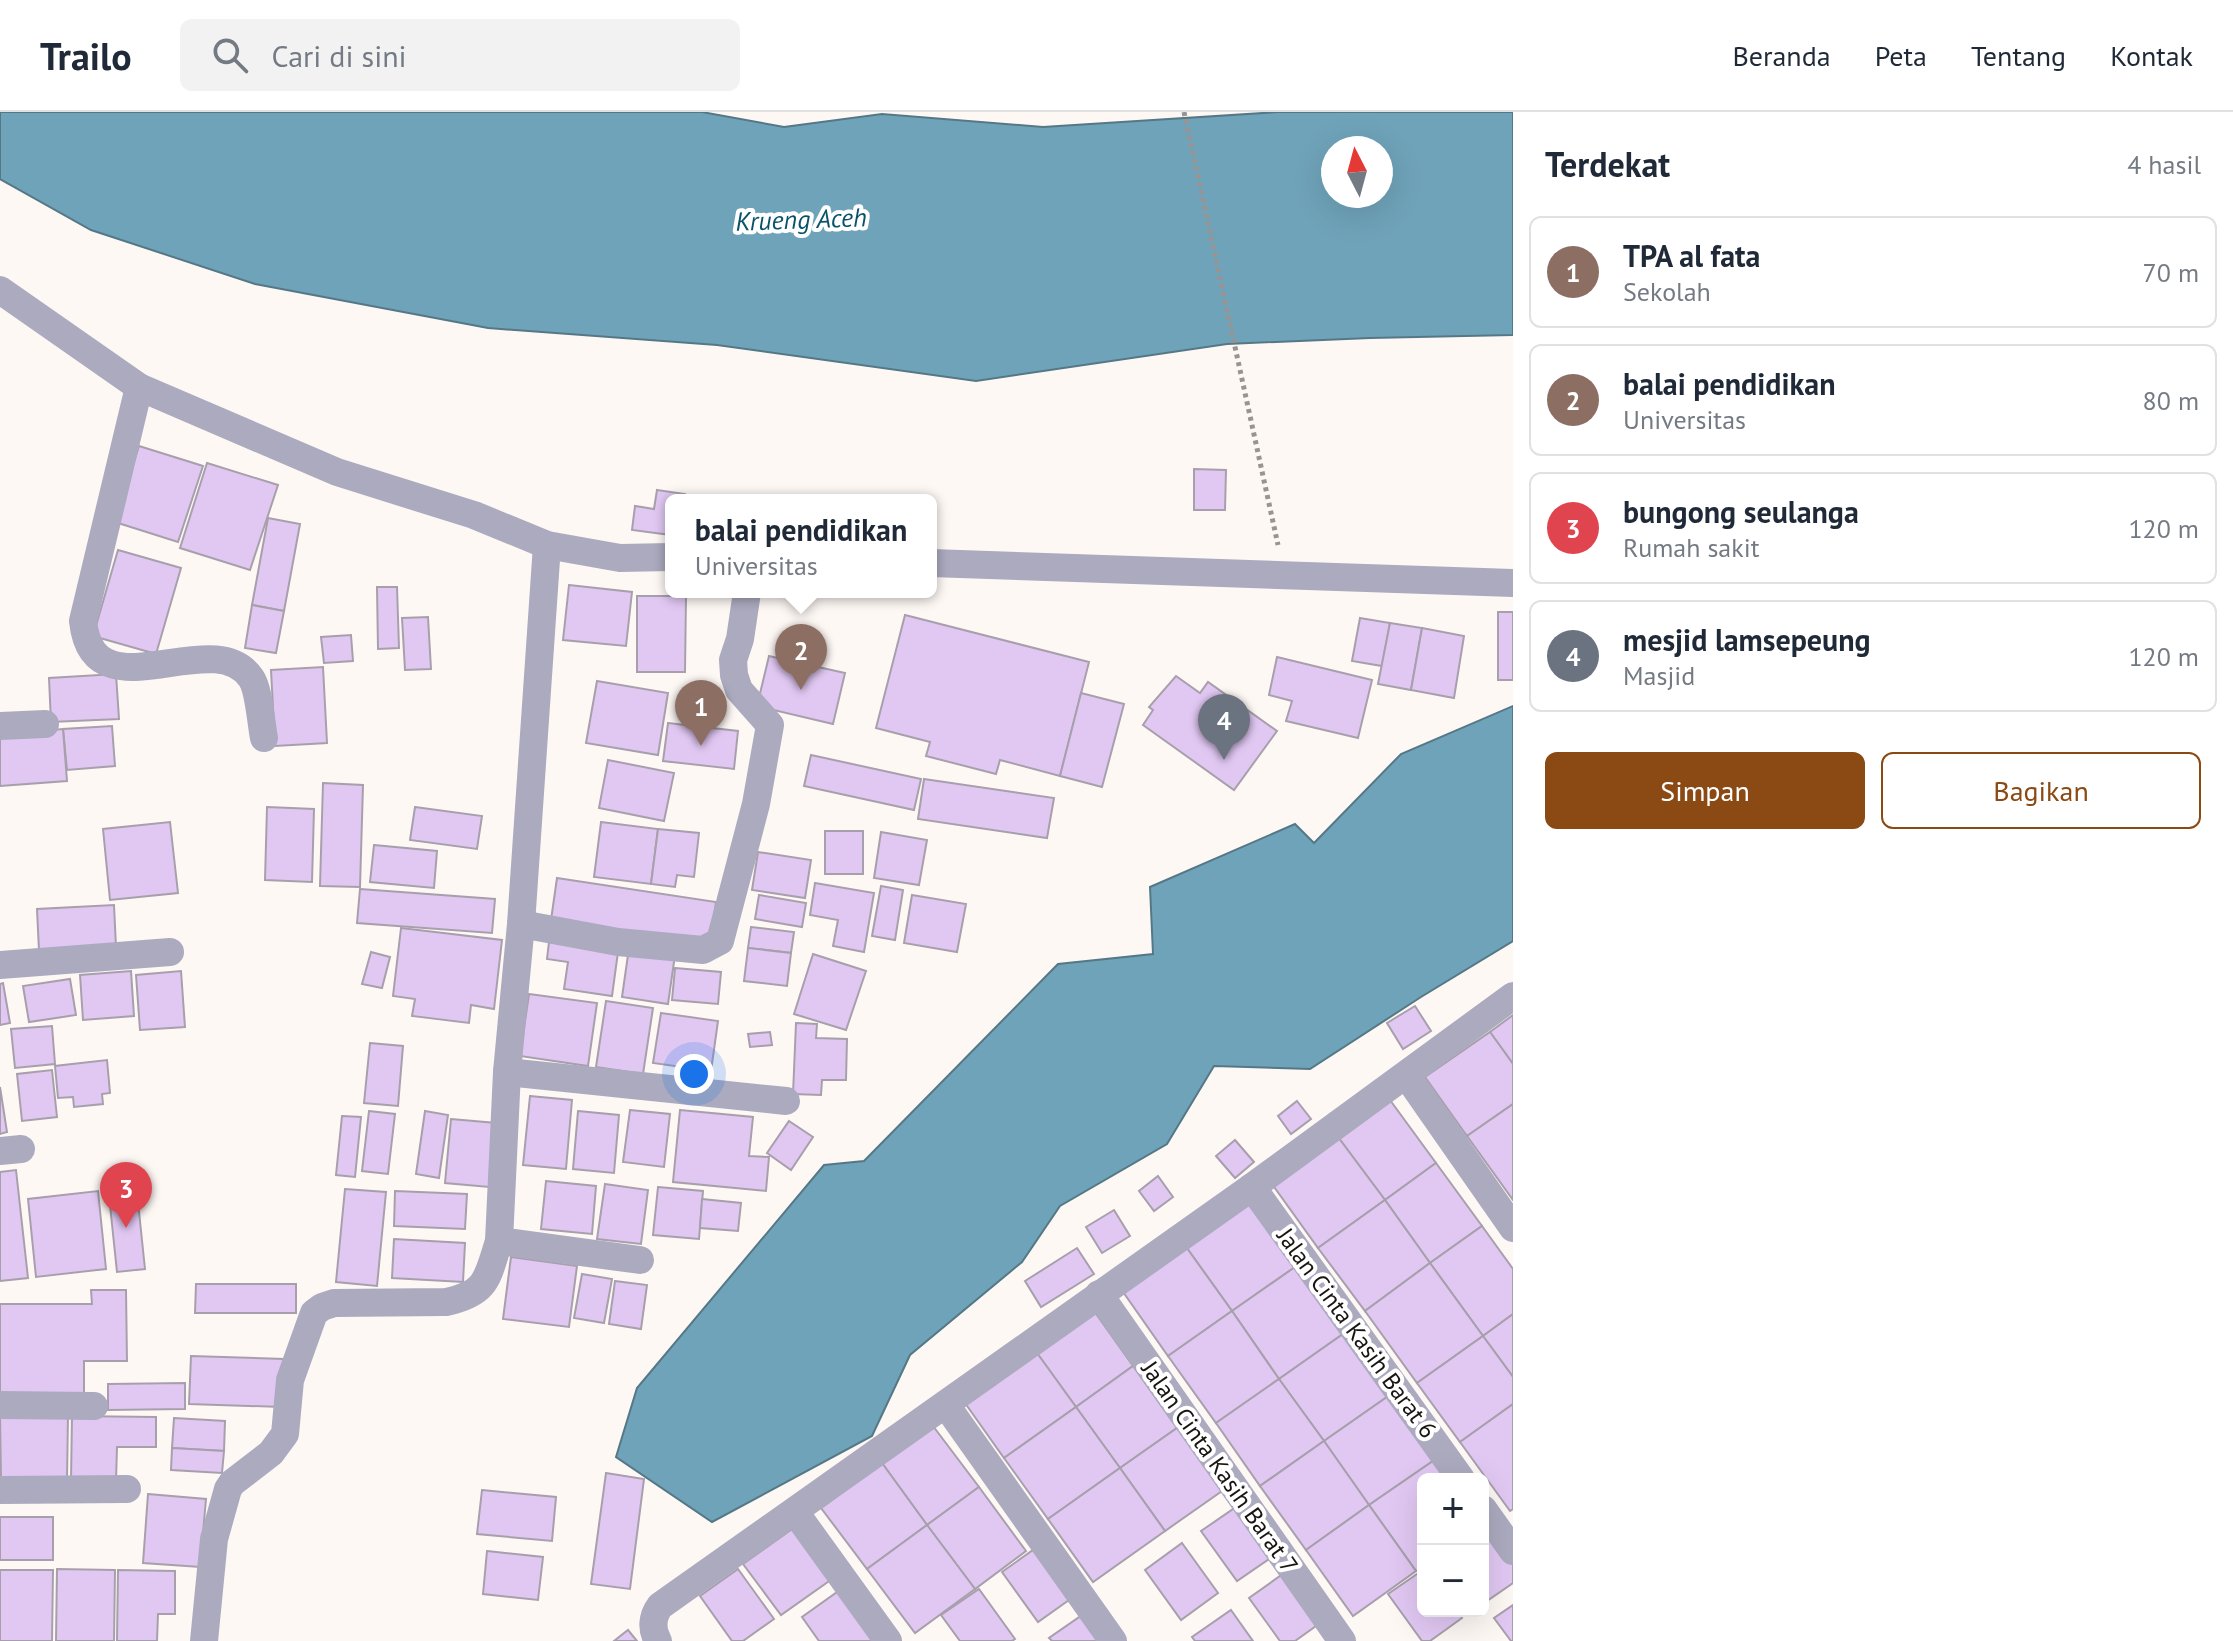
<!DOCTYPE html>
<html lang="id">
<head>
<meta charset="utf-8">
<style>
  :root { --surface:#fff; --page:#f2f2f3; --text:#1f2937; --muted:#747a83; --line:#e0e1e3; --accent:#8b4a14 }
  body { margin:0; font-family:"PT Sans",sans-serif; background:var(--page); color:var(--text) }
  .controls { position:absolute; right:24px; bottom:24px; display:grid; overflow:hidden; border-radius:12px; box-shadow:0 8px 32px #0002 }
  .controls button { width:72px; height:72px; display:grid; place-items:center; padding:0; border:0; border-bottom:2px solid var(--line); background:var(--surface); color:var(--text); font:40px sans-serif }
  .compass { position:absolute; left:1321px; top:24px; width:72px; height:72px; border-radius:50%; background:var(--surface); box-shadow:0 8px 32px #0002; rotate:354deg }
  .you { position:absolute; left:694px; top:962px; width:28px; height:28px; margin:-20px; border:6px solid #fff; border-radius:50%; background:#1a73e8; box-shadow:0 0 0 12px #1a73e833 }
  .badge { display:grid; place-items:center; width:52px; height:52px; border-radius:50%; background:var(--accent); color:#fff; font-size:26px; font-weight:700 }
  .pin { position:absolute; translate:-50% -66px; filter:drop-shadow(0 2px 4px #0008) }
  .pin::after { content:''; position:absolute; top:42px; width:28px; height:24px; background:inherit; clip-path:polygon(0 0,100% 0,50% 100%) }
  .popup { position:absolute; left:665px; top:382px; width:272px; height:104px; box-sizing:border-box; display:grid; place-content:center; border-radius:12px; background:var(--surface); filter:drop-shadow(0 2px 6px #0005); font-size:26px; white-space:nowrap; color:var(--muted) }
  .popup b { font-size:30px; color:var(--text) }
  .popup::after { content:''; position:absolute; left:50%; top:100%; margin-left:-16px; border:16px solid transparent; border-top-color:var(--surface) }
  .list { margin:0; padding:0; list-style:none }
  h2 { display:flex; justify-content:space-between; align-items:center; height:104px; margin:0; padding:0 32px; font-size:34px }
  h2 small { font-size:26px; font-weight:400; color:var(--muted) }
  .list li { display:grid; grid-template-columns:52px 1fr auto; gap:24px; align-items:center; box-sizing:border-box; height:112px; margin:0 16px 16px; padding:0 16px; border:2px solid var(--line); border-radius:12px }
  .list b { display:block; font-size:30px; white-space:nowrap }
  .list p { margin:0; font-size:26px; white-space:nowrap; color:var(--muted) }
  .list em { font-size:26px; font-style:normal; color:var(--muted) }
  .actions { display:flex; gap:16px; padding:24px 32px }
  .actions a { flex:1; padding:18px 0; border:2px solid var(--accent); border-radius:12px; text-align:center; font-size:28px; color:var(--accent) }
  .actions .main { background:var(--accent); color:#fff }
  .icon { flex:none; width:44px; height:44px; fill:none; stroke:currentColor; stroke-width:2; stroke-linecap:round; stroke-linejoin:round }
  .map { position:relative; flex:none; width:1513px; height:1529px; overflow:hidden }
  header { display:flex; align-items:center; gap:48px; box-sizing:border-box; height:112px; padding:0 40px; background:var(--surface); border-bottom:2px solid var(--line) }
  header strong { font-size:38px }
  nav { display:flex; gap:44px; margin-inline-start:auto; font-size:28px }
  .search { width:560px; height:72px; background:var(--page); display:flex; align-items:center; gap:20px; box-sizing:border-box; padding:0 28px; border-radius:12px; color:var(--muted); font-size:30px }
  main { display:flex }
  aside { flex:1; background:var(--surface) }
  .map>svg:first-child { display:block }
  .water { fill:#6fa3b9; stroke:#557887; stroke-width:2; fill-rule:evenodd }
  .building { fill:#e1c8f3; stroke:#a7a0ac; stroke-width:2 }
  .lines { fill:none; stroke-linecap:round; stroke-linejoin:round }
  .path { stroke:#999491; stroke-width:5; stroke-dasharray:4 4; stroke-linecap:butt }
  .minor { stroke:#acaabf; stroke-width:28 }
  .labels { text-anchor:middle; dominant-baseline:central; stroke-width:8; stroke-linejoin:round; paint-order:stroke }
  .street-label { font-size:24px; fill:#181411; stroke:#fff }
  .water-label { font-size:26px; font-style:italic; fill:#095269; stroke:#fff }
</style>
</head>
<body>
<header>
<strong>Trailo</strong>
<div class="search"><svg class="icon" aria-label="search" viewBox="0 0 24 24"><circle cx="10" cy="10" r="6"/><path d="M15 15l6 6"/></svg>Cari di sini</div>
<nav><a>Beranda</a><a>Peta</a><a>Tentang</a><a>Kontak</a></nav>
</header>
<main>
<div class="map">
<svg width="1513" height="1529" viewBox="0 0 1513 1529">
  <rect width="100%" height="100%" fill="#fef8f5"/>
  <g class="water">
    <path d="M 0,0 L 702,0 L 784,15 L 882,2 L 1043,15 L 1278,0 L 1513,0 L 1513,223 L 1370,226 L 1227,232 L 976,269 L 717,233 L 488,216 L 255,172 L 91,118 L 0,67 ZM 1333,36 L 1381,36 L 1381,84 L 1333,84 Z"/>
    <polygon points="1513,594 1513,829 1421,885 1310,957 1214,954 1167,1032 1060,1094 1022,1150 910,1243 872,1324 712,1410 616,1345 637,1276 824,1053 864,1049 1058,852 1153,842 1150,775 1295,712 1314,731 1401,642"/>
  </g>
  <g class="building">
    <polygon points="139,334 203,354 178,430 115,410"/>
    <polygon points="207,351 278,373 250,458 180,436"/>
    <polygon points="1194,357 1226,358 1225,398 1194,398"/>
    <polygon points="657,378 685,382 685,388 671,388 671,423 632,418 635,394 654,397"/>
    <polygon points="268,406 300,412 284,499 252,493"/>
    <polygon points="118,438 181,456 156,542 93,524"/>
    <polygon points="569,473 632,480 626,534 563,528"/>
    <polygon points="377,475 397,475 399,536 378,537"/>
    <polygon points="637,484 686,484 685,560 637,560"/>
    <polygon points="252,493 284,499 276,541 245,536"/>
    <rect x="1498" y="500" width="15" height="68"/>
    <polygon points="905,503 1089,550 1060,664 1000,648 996,662 926,644 930,630 876,616"/>
    <polygon points="428,505 431,557 405,558 402,506"/>
    <polygon points="1360,506 1390,511 1382,554 1352,549"/>
    <polygon points="1390,511 1422,516 1411,578 1378,572"/>
    <polygon points="1422,516 1464,524 1454,586 1411,578"/>
    <polygon points="351,523 353,549 324,551 321,525"/>
    <polygon points="769,544 845,561 833,612 757,594"/>
    <polygon points="1277,545 1372,568 1358,626 1286,609 1292,589 1269,583"/>
    <polygon points="323,555 327,631 275,634 271,558"/>
    <polygon points="116,562 119,607 51,610 49,566"/>
    <polygon points="1176,564 1200,581 1208,570 1277,619 1234,678 1143,613 1153,598 1149,595"/>
    <polygon points="597,569 668,581 658,643 586,631"/>
    <polygon points="1081,581 1124,592 1102,675 1060,664"/>
    <polygon points="668,611 738,619 734,657 663,649"/>
    <polygon points="112,614 115,654 67,658 63,617"/>
    <polygon points="63,617 67,669 0,674 0,622"/>
    <polygon points="811,643 921,667 914,698 804,674"/>
    <polygon points="608,648 674,661 664,709 599,696"/>
    <polygon points="924,667 1054,686 1047,726 918,707"/>
    <polygon points="323,671 363,673 360,775 320,774"/>
    <polygon points="267,695 314,697 312,770 265,768"/>
    <polygon points="415,695 482,704 477,737 410,728"/>
    <polygon points="170,710 178,781 110,788 103,717"/>
    <polygon points="601,710 658,717 651,772 594,765"/>
    <polygon points="658,717 699,721 694,765 677,763 675,775 651,772"/>
    <rect x="825" y="719" width="38" height="43"/>
    <polygon points="881,720 927,728 919,773 874,766"/>
    <polygon points="374,733 437,739 434,776 370,770"/>
    <polygon points="758,740 811,748 805,786 752,778"/>
    <polygon points="557,766 716,790 710,832 551,808"/>
    <polygon points="815,771 874,781 864,840 833,834 838,808 810,803"/>
    <polygon points="881,774 903,778 895,828 872,824"/>
    <polygon points="360,777 495,787 492,821 357,811"/>
    <polygon points="759,783 806,791 802,815 755,807"/>
    <polygon points="912,783 966,792 957,840 904,831"/>
    <polygon points="114,793 116,835 39,839 37,797"/>
    <polygon points="751,815 794,820 791,841 748,836"/>
    <polygon points="401,816 502,828 494,897 471,893 469,911 412,904 415,887 393,884"/>
    <polygon points="549,830 618,840 612,884 564,877 568,850 547,847"/>
    <polygon points="629,836 675,843 668,892 622,885"/>
    <polygon points="748,836 791,841 787,874 744,869"/>
    <polygon points="371,840 390,845 382,876 362,872"/>
    <polygon points="813,842 866,859 846,918 794,902"/>
    <polygon points="675,856 721,860 718,892 672,888"/>
    <polygon points="131,859 134,904 83,908 80,863"/>
    <polygon points="181,859 185,915 140,918 136,863"/>
    <polygon points="70,867 76,903 29,910 23,874"/>
    <polygon points="3,871 10,911 0,913 0,872"/>
    <polygon points="529,882 597,891 588,954 520,944"/>
    <polygon points="606,889 653,896 643,962 596,955"/>
    <polygon points="1415,894 1431,919 1403,937 1387,911"/>
    <polygon points="661,901 718,909 711,959 653,951"/>
    <polygon points="1513,903 1513,952 1490,920"/>
    <polygon points="796,911 817,912 816,926 847,927 846,968 822,968 821,983 793,982"/>
    <polygon points="52,914 55,952 15,956 11,917"/>
    <polygon points="770,920 772,933 750,935 748,922"/>
    <polygon points="1490,920 1513,952 1513,992 1467,1024 1425,965"/>
    <polygon points="370,931 403,934 398,994 364,991"/>
    <polygon points="107,948 110,981 102,982 103,992 74,995 73,985 58,986 55,954"/>
    <polygon points="52,958 57,1005 22,1009 17,962"/>
    <polygon points="0,975 7,1020 0,1022"/>
    <polygon points="530,984 572,988 566,1057 523,1053"/>
    <polygon points="1390,988 1436,1051 1385,1088 1338,1025"/>
    <polygon points="1297,989 1311,1007 1291,1022 1278,1004"/>
    <polygon points="1513,992 1513,1088 1467,1024"/>
    <polygon points="630,998 670,1002 664,1055 623,1050"/>
    <polygon points="680,998 753,1005 749,1044 769,1045 766,1079 673,1070"/>
    <polygon points="369,999 395,1002 388,1062 362,1059"/>
    <polygon points="425,999 448,1003 439,1066 416,1062"/>
    <polygon points="578,999 619,1003 614,1061 573,1057"/>
    <polygon points="342,1004 361,1005 355,1065 336,1063"/>
    <polygon points="451,1007 496,1011 489,1075 445,1071"/>
    <polygon points="789,1009 813,1025 791,1058 767,1041"/>
    <polygon points="1338,1025 1385,1088 1318,1136 1272,1072"/>
    <polygon points="1235,1028 1254,1050 1235,1066 1216,1044"/>
    <polygon points="1436,1051 1482,1114 1430,1151 1385,1088"/>
    <polygon points="16,1058 28,1166 0,1169 0,1060"/>
    <polygon points="1158,1064 1173,1085 1154,1099 1139,1079"/>
    <polygon points="546,1069 596,1074 592,1122 541,1117"/>
    <polygon points="136,1071 145,1157 117,1160 108,1074"/>
    <polygon points="605,1072 648,1078 641,1132 597,1127"/>
    <polygon points="658,1075 703,1079 699,1127 653,1123"/>
    <polygon points="345,1077 386,1080 377,1174 336,1170"/>
    <polygon points="98,1079 106,1157 36,1165 28,1087"/>
    <polygon points="395,1079 467,1082 465,1117 394,1114"/>
    <polygon points="702,1087 741,1091 738,1119 700,1116"/>
    <polygon points="1248,1088 1295,1155 1232,1199 1184,1132"/>
    <polygon points="1385,1088 1430,1151 1365,1199 1318,1136"/>
    <polygon points="1114,1098 1130,1124 1102,1141 1086,1115"/>
    <polygon points="1482,1114 1513,1157 1513,1202 1483,1224 1430,1151"/>
    <polygon points="394,1127 465,1131 463,1170 392,1166"/>
    <polygon points="1184,1132 1232,1199 1168,1244 1121,1177"/>
    <polygon points="1077,1136 1094,1162 1041,1195 1025,1169"/>
    <polygon points="511,1145 577,1154 569,1215 503,1207"/>
    <polygon points="1430,1151 1483,1224 1417,1271 1365,1199"/>
    <polygon points="1295,1155 1343,1222 1279,1267 1232,1199"/>
    <polygon points="582,1162 612,1167 604,1211 574,1206"/>
    <polygon points="615,1169 647,1173 641,1217 609,1212"/>
    <polygon points="196,1172 296,1172 296,1201 195,1201"/>
    <polygon points="91,1178 126,1178 127,1249 84,1249 84,1286 0,1286 0,1192 92,1192"/>
    <polygon points="1094,1199 1133,1254 1076,1295 1037,1241"/>
    <polygon points="1232,1199 1279,1267 1216,1311 1168,1244"/>
    <polygon points="1513,1202 1513,1265 1483,1224"/>
    <polygon points="1343,1222 1387,1285 1324,1329 1279,1267"/>
    <polygon points="1483,1224 1513,1265 1513,1292 1460,1330 1417,1271"/>
    <polygon points="1037,1241 1076,1295 1004,1346 965,1291"/>
    <polygon points="191,1244 284,1247 282,1295 189,1292"/>
    <polygon points="1133,1254 1177,1316 1120,1356 1076,1295"/>
    <polygon points="1279,1267 1324,1329 1260,1374 1216,1311"/>
    <polygon points="185,1271 185,1297 108,1298 108,1272"/>
    <polygon points="1387,1285 1433,1349 1369,1393 1324,1329"/>
    <polygon points="1513,1292 1513,1397 1510,1399 1460,1330"/>
    <polygon points="1076,1295 1120,1356 1048,1407 1004,1346"/>
    <polygon points="0,1302 68,1303 67,1367 1,1367"/>
    <polygon points="72,1304 156,1305 156,1335 117,1335 116,1369 71,1368"/>
    <polygon points="174,1306 225,1309 224,1339 172,1336"/>
    <polygon points="933,1314 979,1375 927,1413 882,1351"/>
    <polygon points="1177,1316 1222,1379 1165,1419 1120,1356"/>
    <polygon points="1324,1329 1369,1393 1306,1438 1260,1374"/>
    <polygon points="172,1336 224,1339 222,1361 171,1358"/>
    <polygon points="1433,1349 1445,1367 1423,1367 1423,1455 1416,1459 1369,1393"/>
    <polygon points="882,1351 927,1413 867,1457 821,1396"/>
    <polygon points="1120,1356 1165,1419 1093,1470 1048,1407"/>
    <polygon points="606,1361 644,1367 630,1477 591,1472"/>
    <polygon points="979,1375 1026,1439 975,1477 927,1413"/>
    <polygon points="482,1378 556,1385 552,1429 477,1422"/>
    <polygon points="148,1382 206,1387 200,1455 143,1451"/>
    <polygon points="1239,1393 1275,1443 1237,1469 1201,1419"/>
    <polygon points="1369,1393 1416,1459 1353,1504 1306,1438"/>
    <rect x="0" y="1405" width="53" height="43"/>
    <polygon points="927,1413 975,1477 915,1521 867,1457"/>
    <polygon points="795,1415 832,1467 781,1503 743,1452"/>
    <polygon points="1483,1416 1513,1453 1513,1471 1484,1491"/>
    <polygon points="1182,1431 1218,1481 1181,1508 1145,1458"/>
    <polygon points="1040,1433 1076,1483 1038,1510 1002,1460"/>
    <polygon points="487,1439 543,1445 538,1488 483,1482"/>
    <polygon points="57,1457 115,1458 114,1529 56,1529"/>
    <polygon points="738,1457 774,1507 743,1529 732,1529 700,1484"/>
    <polygon points="0,1458 53,1458 52,1529 0,1529"/>
    <polygon points="118,1458 175,1459 175,1502 158,1502 157,1529 117,1529"/>
    <polygon points="1423,1458 1423,1499 1458,1499 1462,1506 1430,1529 1422,1529 1388,1482"/>
    <polygon points="1287,1459 1323,1509 1295,1529 1280,1529 1249,1486"/>
    <polygon points="979,1477 1015,1527 1012,1529 960,1529 941,1503"/>
    <polygon points="840,1478 875,1529 819,1529 802,1505"/>
    <polygon points="1513,1493 1513,1529 1511,1529 1494,1506"/>
    <polygon points="1231,1498 1253,1529 1195,1529 1192,1525"/>
    <polygon points="1088,1499 1109,1529 1052,1529 1049,1526"/>
    <polygon points="628,1518 637,1529 614,1529"/>
  </g>
  <g class="lines">
    <polyline class="path" points="1184,0 1278,433"/>
    <g class="minor">
      <polyline points="0,178 139,275 337,360 474,403 547,433 620,446 671,445"/>
      <path d="M 139,275 L 83,509 C 93,606 213,510 251,566 C 259,577 261,611 264,626"/>
      <polyline points="547,433 521,812 507,960 786,989"/>
      <polyline points="931,451 1513,471"/>
      <polyline points="0,614 45,612"/>
      <polyline points="521,812 618,830 703,838 720,829 756,692 770,613 739,578 734,563 733,548 740,527 747,480"/>
      <polyline points="0,853 170,840"/>
      <polyline points="507,960 499,1129 640,1148"/>
      <polyline points="1407,964 1513,1116"/>
      <polyline points="0,1039 21,1037"/>
      <polyline points="1252,1075 1461,1367"/>
      <polyline points="1099,1182 1342,1529"/>
      <polyline points="0,1293 94,1294"/>
      <polyline points="946,1293 1113,1529"/>
      <polyline points="0,1378 127,1377"/>
      <polyline points="1483,1397 1513,1439"/>
      <polyline points="795,1400 888,1529"/>
      <path d="M 204,1529 L 214,1427 L 228,1377 L 232,1371 L 271,1341 L 285,1322 L 290,1268 L 314,1201 L 322,1195 L 334,1191 L 446,1190 C 488,1181 487,1166 499,1129"/>
      <path d="M 658,1529 C 651,1517 652,1505 660,1494 L 1252,1075 L 1513,884"/>
    </g>
  </g>
  <g class="labels">
    <g class="street-label">
      <text transform="translate(1357 1221) rotate(54)">Jalan Cinta Kasih Barat 6</text>
      <text transform="translate(1220 1355) rotate(55)">Jalan Cinta Kasih Barat 7</text>
    </g>
    <g class="water-label">
      <text transform="translate(801 107) rotate(-2)">Krueng Aceh</text>
    </g>
  </g>
</svg>
<div class="controls">
<button>+</button>
<button>−</button>
</div>
<svg class="compass" viewBox="-18 -18 36 36"><path d="M0-13l5 13h-10z" fill="#e53935"/><path d="M0 13l5-13h-10z" fill="#747a83"/></svg>
<div class="you"></div>
<div class="pin badge" style="left:701px;top:634px;background:#8d6e63">1</div>
<div class="pin badge" style="left:801px;top:578px;background:#8d6e63">2</div>
<div class="popup"><b>balai pendidikan</b>Universitas</div>
<div class="pin badge" style="left:126px;top:1116px;background:#e0444e">3</div>
<div class="pin badge" style="left:1224px;top:648px;background:#6b7280">4</div>
</div>
<aside>
<h2>Terdekat<small>4 hasil</small></h2>
<ul class="list">
<li><span class="badge" style="background:#8d6e63">1</span><div><b>TPA al fata</b><p>Sekolah</p></div><em>70 m</em></li>
<li><span class="badge" style="background:#8d6e63">2</span><div><b>balai pendidikan</b><p>Universitas</p></div><em>80 m</em></li>
<li><span class="badge" style="background:#e0444e">3</span><div><b>bungong seulanga</b><p>Rumah sakit</p></div><em>120 m</em></li>
<li><span class="badge" style="background:#6b7280">4</span><div><b>mesjid lamsepeung</b><p>Masjid</p></div><em>120 m</em></li>
</ul>
<div class="actions"><a class="main">Simpan</a><a>Bagikan</a></div>
</aside>
</main>
</body>
</html>
